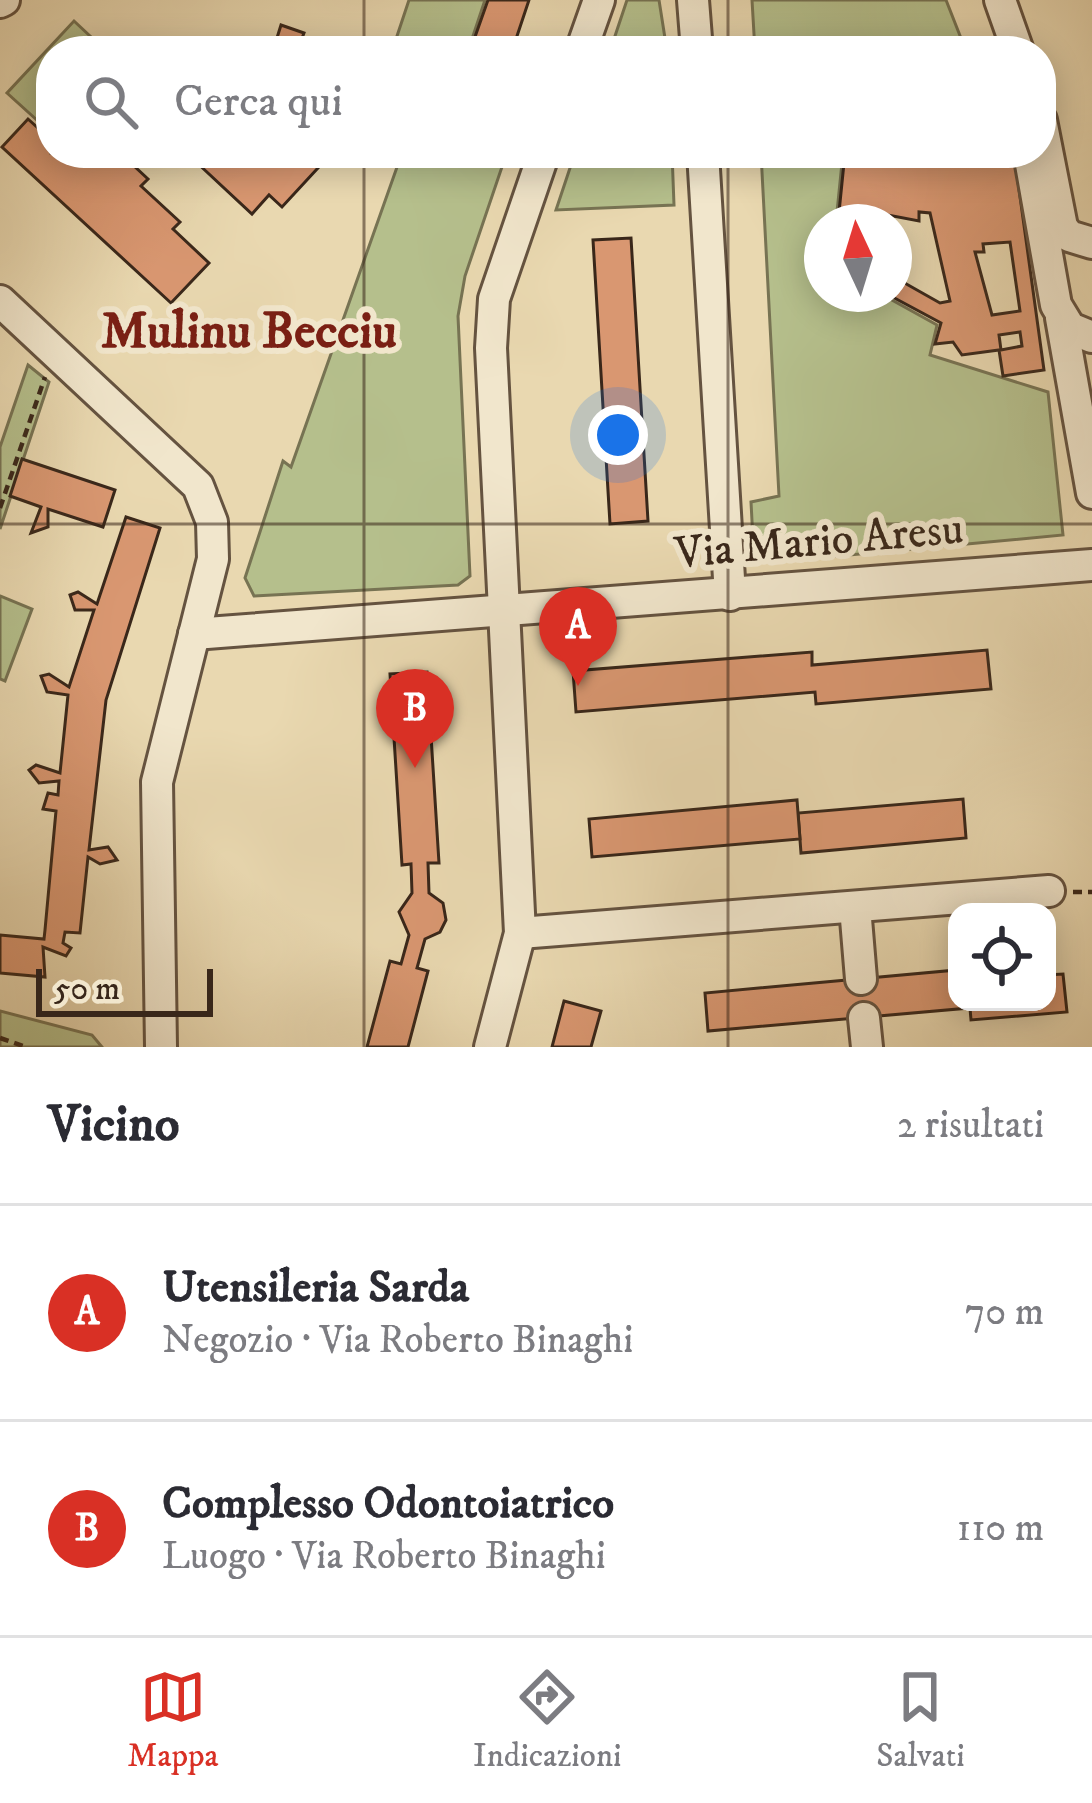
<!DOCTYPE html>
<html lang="it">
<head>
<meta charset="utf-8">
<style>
  :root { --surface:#fff; --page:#f7f7f7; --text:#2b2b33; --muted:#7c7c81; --line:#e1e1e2; --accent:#d93025 }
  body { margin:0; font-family:"IM FELL DW Pica",serif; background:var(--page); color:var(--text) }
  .controls { position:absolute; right:36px; bottom:36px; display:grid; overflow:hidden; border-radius:24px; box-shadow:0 6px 30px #0003 }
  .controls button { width:108px; height:108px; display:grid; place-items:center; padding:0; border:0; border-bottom:3px solid var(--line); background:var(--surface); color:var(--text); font:60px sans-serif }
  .compass { position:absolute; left:804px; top:204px; width:108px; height:108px; border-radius:50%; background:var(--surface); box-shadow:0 6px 30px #0003; rotate:356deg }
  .scale { position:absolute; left:36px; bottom:30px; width:177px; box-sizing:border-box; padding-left:12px; border:6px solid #39271a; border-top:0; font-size:33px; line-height:42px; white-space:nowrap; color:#39271a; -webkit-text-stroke:9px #f1e6cc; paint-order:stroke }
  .you { position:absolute; left:618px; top:435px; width:42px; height:42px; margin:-30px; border:9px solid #fff; border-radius:50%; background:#1a73e8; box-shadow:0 0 0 18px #1a73e833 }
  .badge { display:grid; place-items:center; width:78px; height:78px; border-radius:50%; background:var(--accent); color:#fff; font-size:39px; font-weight:700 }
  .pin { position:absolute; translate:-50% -99px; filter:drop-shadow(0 3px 6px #0008) }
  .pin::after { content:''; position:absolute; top:63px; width:42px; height:36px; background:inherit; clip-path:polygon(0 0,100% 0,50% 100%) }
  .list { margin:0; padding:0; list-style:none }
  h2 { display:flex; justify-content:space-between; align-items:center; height:156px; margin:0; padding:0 48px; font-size:51px }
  h2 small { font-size:39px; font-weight:400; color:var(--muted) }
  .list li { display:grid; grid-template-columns:78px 1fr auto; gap:36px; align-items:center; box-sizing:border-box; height:216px; padding:0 48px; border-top:3px solid var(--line) }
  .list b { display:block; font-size:45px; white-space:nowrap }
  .list p { margin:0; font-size:39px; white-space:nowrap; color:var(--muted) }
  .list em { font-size:39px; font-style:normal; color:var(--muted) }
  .icon { flex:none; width:66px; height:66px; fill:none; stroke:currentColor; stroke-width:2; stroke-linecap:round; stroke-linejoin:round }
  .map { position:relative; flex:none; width:1092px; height:1047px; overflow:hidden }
  .search { position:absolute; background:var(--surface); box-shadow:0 6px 30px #0003; left:36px; right:36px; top:36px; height:132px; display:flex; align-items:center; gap:30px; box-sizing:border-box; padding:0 42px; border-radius:48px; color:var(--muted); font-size:45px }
  .sheet { height:588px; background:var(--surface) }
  nav { display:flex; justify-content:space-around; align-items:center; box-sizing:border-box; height:168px; border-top:3px solid var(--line); background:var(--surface); font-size:33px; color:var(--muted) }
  nav a { display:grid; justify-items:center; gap:6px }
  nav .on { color:var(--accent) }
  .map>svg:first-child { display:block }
  .green { fill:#b5bf8c; stroke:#777353; stroke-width:3 }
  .building { fill:#d99771; stroke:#39271a; stroke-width:3; fill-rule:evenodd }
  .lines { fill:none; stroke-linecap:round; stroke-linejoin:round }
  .minor-casing { stroke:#655340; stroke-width:36 }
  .path { stroke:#39271a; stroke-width:4.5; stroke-dasharray:9 6; stroke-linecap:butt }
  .minor { stroke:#f1e6cc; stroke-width:30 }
  .grid { fill:none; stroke:#39271a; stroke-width:3; stroke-opacity:0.55 }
  .labels { text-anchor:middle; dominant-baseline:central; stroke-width:12; stroke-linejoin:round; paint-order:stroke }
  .street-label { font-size:45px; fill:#39271a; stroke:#f1e6cc }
  .quarter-label { font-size:51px; font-weight:bold; fill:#7a1f14; stroke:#f1e6cc }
</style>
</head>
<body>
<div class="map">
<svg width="1092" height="1047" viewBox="0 0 1092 1047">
  <rect width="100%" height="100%" fill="#e9d8b0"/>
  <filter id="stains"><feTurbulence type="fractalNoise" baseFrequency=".00167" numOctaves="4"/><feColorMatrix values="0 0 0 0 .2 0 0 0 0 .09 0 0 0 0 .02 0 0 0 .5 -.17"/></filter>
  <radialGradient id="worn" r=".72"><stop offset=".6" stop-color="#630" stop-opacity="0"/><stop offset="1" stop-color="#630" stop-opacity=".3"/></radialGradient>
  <g class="green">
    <polygon points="409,0 485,0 468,51 392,51"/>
    <polygon points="627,0 659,0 667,51 610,51"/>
    <polygon points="752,0 946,0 966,51 755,51"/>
    <polygon points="74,21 106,51 51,51 49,131 7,93"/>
    <polygon points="402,153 506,155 465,276 458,316 470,576 458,585 254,596 245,578 283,461 291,467"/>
    <polygon points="575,153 672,153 674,205 556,210"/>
    <polygon points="761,153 843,153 836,222 822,222 822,294 881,294 937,325 930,355 1048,392 1063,535 785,561 753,540 751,502 779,496"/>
    <polygon points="28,365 49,382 0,529 0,447"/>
    <polygon points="0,596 32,609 5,681 0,679"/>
    <polygon points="0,1011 92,1035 102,1047 0,1047"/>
  </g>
  <g class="building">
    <polygon points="488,0 529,0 512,51 470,51"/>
    <polygon points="281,25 304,33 298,49 276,41"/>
    <polygon points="28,119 48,137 51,133 51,153 120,153 148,179 141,186 180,222 173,229 209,263 171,303 2,147"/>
    <polygon points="200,153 326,153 329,156 282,207 269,195 252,214 194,160"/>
    <path d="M 845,153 L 1014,153 L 1044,370 L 1003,376 L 999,350 L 962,355 L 953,342 L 935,344 L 941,323 L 887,294 L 894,294 L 894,277 L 940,303 L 950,301 L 930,213 L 919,212 L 919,221 L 888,215 L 888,222 L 838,222 ZM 1010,242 L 1020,311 L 992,315 L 975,252 L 984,252 L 983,244 ZM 1020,332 L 1022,346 L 1001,350 L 999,335 Z"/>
    <polygon points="631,238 648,521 610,524 593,240"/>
    <polygon points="22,459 115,490 103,527 48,509 48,527 31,533 41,507 10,496"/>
    <polygon points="126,517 160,528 106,700 89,850 108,847 117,860 100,864 88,857 80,933 65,932 63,943 71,948 66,956 43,947 45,977 0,973 0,935 44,939 45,930 56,811 43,809 48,793 58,795 59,781 39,783 29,770 36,765 60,773 68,695 47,692 41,676 49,674 69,687 94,610 75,610 70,595 78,592 97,604"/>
    <polygon points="987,650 991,689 816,704 815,692 576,712 573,671 812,652 812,665"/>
    <polygon points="427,672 439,863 428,863 429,893 443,903 446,920 440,932 425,939 417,968 428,971 408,1047 367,1047 390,961 401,964 409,935 399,912 412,893 411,864 402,865 390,674"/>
    <polygon points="963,799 966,838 801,853 798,813"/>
    <polygon points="797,800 800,839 592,857 589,819"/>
    <polygon points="957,970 957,1002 1047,1002 1047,975 1063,974 1067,1012 971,1020 970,1008 708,1031 705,993"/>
    <polygon points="564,1001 601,1011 591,1047 552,1047"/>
  </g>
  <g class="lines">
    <g class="minor-casing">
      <g id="minor">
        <polyline points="693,0 697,51"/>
        <polyline points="1000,0 1018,51"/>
        <polyline points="0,2 4,0"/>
        <polyline points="581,51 599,0"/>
        <polyline points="1041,120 1062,227 1069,236 1092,243"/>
        <polyline points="703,153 730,595"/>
        <polyline points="1029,153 1056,305 1070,328 1092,337"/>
        <polyline points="0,301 198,486 212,522 213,559 157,782 161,1047"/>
        <polyline points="1061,318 1092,493"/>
        <polyline points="194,634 1092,565"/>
        <polyline points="855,907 861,979"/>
        <polyline points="520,933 1049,891"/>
        <polyline points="864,1018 867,1047"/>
        <polyline points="490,1047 520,933 491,348 494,299 544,153"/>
      </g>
    </g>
    <g class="path">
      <polyline points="0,508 45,377"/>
      <polyline points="1073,892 1092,892"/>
      <polyline points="0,1038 26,1047"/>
    </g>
    <use href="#minor" class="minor"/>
  </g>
  <path class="grid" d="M 364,0 L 364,51M 728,0 L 728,51M 364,153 L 364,1047M 728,153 L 728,1047M 0,524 L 1092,524"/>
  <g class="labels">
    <g class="street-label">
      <text transform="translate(819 542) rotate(-5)">Via Mario Aresu</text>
    </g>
    <g class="quarter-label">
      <text x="249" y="332">Mulinu Becciu</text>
    </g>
  </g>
  <rect width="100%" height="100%" filter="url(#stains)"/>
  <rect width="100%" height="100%" fill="url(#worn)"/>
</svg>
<div class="controls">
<button><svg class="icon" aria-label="locate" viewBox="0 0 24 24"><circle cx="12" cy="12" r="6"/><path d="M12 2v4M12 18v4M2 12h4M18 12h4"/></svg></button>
</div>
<svg class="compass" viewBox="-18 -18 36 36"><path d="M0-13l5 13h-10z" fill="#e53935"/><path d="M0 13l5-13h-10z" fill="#7c7c81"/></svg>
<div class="scale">50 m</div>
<div class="you"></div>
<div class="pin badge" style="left:578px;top:686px">A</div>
<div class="pin badge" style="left:415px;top:768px">B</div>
<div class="search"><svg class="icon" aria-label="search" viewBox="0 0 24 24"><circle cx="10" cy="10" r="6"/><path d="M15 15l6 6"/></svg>Cerca qui</div>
</div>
<section class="sheet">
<h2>Vicino<small>2 risultati</small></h2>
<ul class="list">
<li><span class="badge">A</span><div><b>Utensileria Sarda</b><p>Negozio · Via Roberto Binaghi</p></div><em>70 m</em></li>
<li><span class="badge">B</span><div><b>Complesso Odontoiatrico</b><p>Luogo · Via Roberto Binaghi</p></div><em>110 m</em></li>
</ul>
</section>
<nav>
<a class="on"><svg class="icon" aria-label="map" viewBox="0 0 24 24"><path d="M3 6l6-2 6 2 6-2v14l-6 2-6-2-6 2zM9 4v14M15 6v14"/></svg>Mappa</a>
<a><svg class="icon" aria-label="directions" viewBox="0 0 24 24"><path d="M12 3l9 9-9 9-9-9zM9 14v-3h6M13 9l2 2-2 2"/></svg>Indicazioni</a>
<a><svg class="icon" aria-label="saved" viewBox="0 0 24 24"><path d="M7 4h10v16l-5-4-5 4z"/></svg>Salvati</a>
</nav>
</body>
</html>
